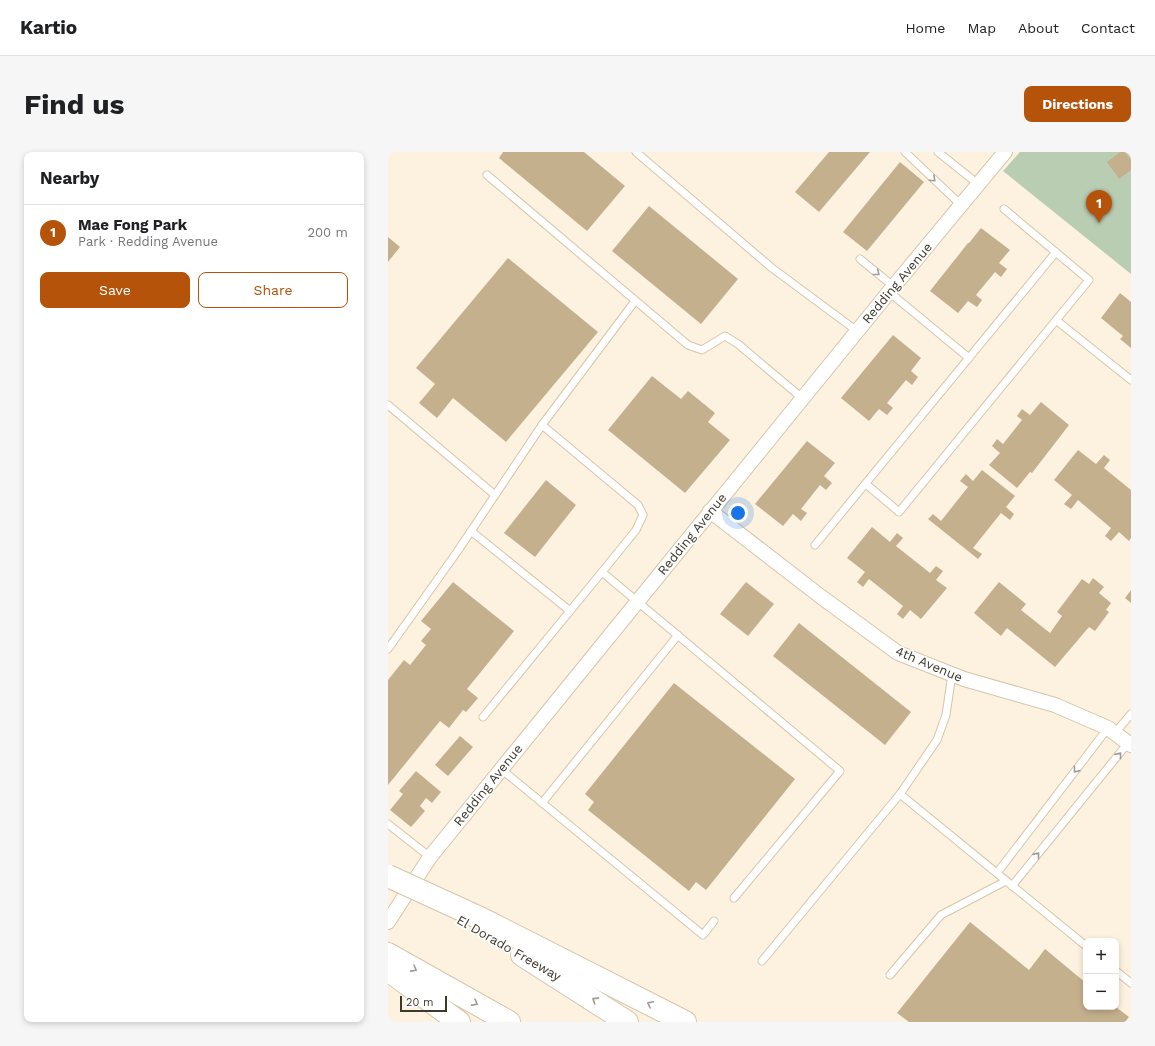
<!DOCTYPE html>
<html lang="en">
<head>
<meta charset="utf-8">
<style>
  :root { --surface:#fff; --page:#f6f6f6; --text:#202124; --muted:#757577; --line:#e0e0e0; --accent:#b45309 }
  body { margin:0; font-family:"Work Sans",sans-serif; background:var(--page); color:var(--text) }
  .controls { position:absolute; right:12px; bottom:12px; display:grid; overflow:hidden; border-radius:8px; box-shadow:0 2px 6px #0003 }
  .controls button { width:36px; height:36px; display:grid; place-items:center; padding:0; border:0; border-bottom:1px solid var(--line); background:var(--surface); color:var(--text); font:20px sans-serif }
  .scale { position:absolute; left:12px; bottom:10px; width:47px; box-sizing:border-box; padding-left:4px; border:2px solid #3e372b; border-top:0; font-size:11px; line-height:14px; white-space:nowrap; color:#3e372b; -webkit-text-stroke:3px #fff; paint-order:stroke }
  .you { position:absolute; left:350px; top:361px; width:14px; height:14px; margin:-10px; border:3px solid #fff; border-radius:50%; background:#1a73e8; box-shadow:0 0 0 6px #1a73e833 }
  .badge { display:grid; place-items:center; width:26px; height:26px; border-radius:50%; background:var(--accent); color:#fff; font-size:13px; font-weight:700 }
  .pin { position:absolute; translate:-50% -33px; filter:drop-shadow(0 1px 2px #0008) }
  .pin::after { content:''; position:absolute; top:21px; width:14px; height:12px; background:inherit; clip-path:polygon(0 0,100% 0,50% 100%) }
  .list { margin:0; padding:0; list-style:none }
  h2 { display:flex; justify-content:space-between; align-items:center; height:52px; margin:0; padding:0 16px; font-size:17px }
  h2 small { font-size:13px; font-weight:400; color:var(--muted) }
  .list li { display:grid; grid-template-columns:26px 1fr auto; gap:12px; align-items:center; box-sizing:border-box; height:56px; padding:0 16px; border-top:1px solid var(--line) }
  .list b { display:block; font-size:15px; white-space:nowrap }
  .list p { margin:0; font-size:13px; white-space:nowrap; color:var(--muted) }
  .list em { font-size:13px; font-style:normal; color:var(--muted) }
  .actions { display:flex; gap:8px; padding:12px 16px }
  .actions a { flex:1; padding:9px 0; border:1px solid var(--accent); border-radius:8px; text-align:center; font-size:14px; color:var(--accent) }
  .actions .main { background:var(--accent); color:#fff }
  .map { position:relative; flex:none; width:743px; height:870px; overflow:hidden; border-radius:8px }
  header { display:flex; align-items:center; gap:24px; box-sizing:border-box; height:56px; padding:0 20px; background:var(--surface); border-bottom:1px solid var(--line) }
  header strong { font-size:19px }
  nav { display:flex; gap:22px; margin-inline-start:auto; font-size:14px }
  .intro { display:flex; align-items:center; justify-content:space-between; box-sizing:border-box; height:96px; padding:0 24px }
  h1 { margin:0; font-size:28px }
  .button { padding:10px 18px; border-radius:8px; background:var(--accent); color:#fff; font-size:14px; font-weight:700 }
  main { display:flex; gap:24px; padding:0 24px }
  aside { flex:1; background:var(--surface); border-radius:8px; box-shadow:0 2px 6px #0003 }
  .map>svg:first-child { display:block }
  .green { fill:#b9cdb2 }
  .building { fill:#c5b08e }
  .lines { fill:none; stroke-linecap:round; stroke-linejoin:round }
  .service-casing { stroke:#d7c5a8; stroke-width:9 }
  .minor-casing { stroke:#d7c5a8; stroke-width:16 }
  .motorway-casing { stroke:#d7c5a8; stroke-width:24 }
  .service { stroke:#fff; stroke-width:7 }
  .minor { stroke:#fff; stroke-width:14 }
  .motorway { stroke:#fff; stroke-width:22 }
  .motorway-bridge-casing { stroke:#d7c5a8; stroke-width:24; stroke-linecap:butt }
  .motorway-bridge { stroke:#fff; stroke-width:22 }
  .oneway { stroke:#9e9b95 }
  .labels { text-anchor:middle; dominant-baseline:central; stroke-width:3.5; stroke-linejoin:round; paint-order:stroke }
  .street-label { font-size:13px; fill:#3e372b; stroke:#fff }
</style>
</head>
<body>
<header>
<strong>Kartio</strong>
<nav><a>Home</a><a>Map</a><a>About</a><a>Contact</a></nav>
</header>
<div class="intro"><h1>Find us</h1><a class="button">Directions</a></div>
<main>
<aside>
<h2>Nearby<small></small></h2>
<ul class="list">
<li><span class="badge">1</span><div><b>Mae Fong Park</b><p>Park · Redding Avenue</p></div><em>200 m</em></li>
</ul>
<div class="actions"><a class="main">Save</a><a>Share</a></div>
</aside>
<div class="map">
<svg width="743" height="870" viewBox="0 0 743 870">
  <rect width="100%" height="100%" fill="#fdf2e0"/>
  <polygon class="green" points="632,0 743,0 743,122 615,19"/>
  <g class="building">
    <polygon points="115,0 196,0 237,34 199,79 111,6"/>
    <polygon points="441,0 482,0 431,60 407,40"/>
    <polygon points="732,0 737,0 743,8 743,18 731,27 719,10"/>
    <polygon points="512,10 536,30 479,99 455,80"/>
    <polygon points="261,54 350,127 313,172 224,99"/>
    <polygon points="593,76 622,98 611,111 619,117 613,125 607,120 588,143 594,148 589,155 580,149 570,161 542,139 580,91 581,91"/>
    <polygon points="0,85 12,95 0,110"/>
    <polygon points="120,106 210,180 118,290 65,246 49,266 31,251 47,232 28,216"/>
    <polygon points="732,141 743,150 743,196 732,187 735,184 713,166"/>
    <polygon points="505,183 533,206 523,219 530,225 524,233 518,228 499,251 505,256 499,263 491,257 481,269 453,246"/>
    <polygon points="264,224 293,247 300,239 327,261 320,270 342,288 297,341 220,278"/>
    <polygon points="653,250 681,273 644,321 642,320 629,336 601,313 612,301 604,294 609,287 615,292 634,268 629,264 634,257 642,263"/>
    <polygon points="419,289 447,311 436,324 444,331 438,338 432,333 413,357 419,361 413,369 405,362 395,374 367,352"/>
    <polygon points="690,298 708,312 716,303 722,308 716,316 743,338 743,386 741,389 731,380 723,389 717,384 723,376 690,348 683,357 676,352 684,343 666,328"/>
    <polygon points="594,318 627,344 618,355 626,362 622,368 613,361 585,396 594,402 590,407 540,367 545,362 553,369 580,335 572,329 578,322 585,329"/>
    <polygon points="158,328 188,353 147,405 116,381"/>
    <polygon points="484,375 502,390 509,381 515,386 508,394 542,421 548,414 555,419 548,428 559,436 533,467 522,458 515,467 509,462 515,454 481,427 475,435 469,430 477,420 459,406"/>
    <polygon points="705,426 716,435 711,441 723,451 718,458 721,460 707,479 701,475 667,515 619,476 613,484 586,461 611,430 638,452 633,458 662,481 674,464 669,460 694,427 701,432"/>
    <polygon points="65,430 126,479 79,537 90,546 78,560 75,558 61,576 52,569 0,633 0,528 16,508 22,513 38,493 33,489 43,477 33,469"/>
    <polygon points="358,430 386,452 360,484 332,462"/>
    <polygon points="743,438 743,451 737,446"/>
    <polygon points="411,471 523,560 497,593 385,504"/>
    <polygon points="286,531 407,627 318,738 308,730 301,739 200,658 206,650 197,642"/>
    <polygon points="72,584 85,595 60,624 47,613"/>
    <polygon points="28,619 53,640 44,651 38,646 32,654 37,659 23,675 2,658 15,642 11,639"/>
    <polygon points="582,770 641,818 657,797 698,831 698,855 728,855 741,865 737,870 521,870 509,861"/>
  </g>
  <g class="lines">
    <g class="service-casing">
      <g id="service">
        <polyline points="248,0 384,116 469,179"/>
        <polyline points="517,0 573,53"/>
        <polyline points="550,0 590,32"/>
        <polyline points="99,23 300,193 314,198 337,184 350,192 414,246"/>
        <polyline points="472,107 505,134"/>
        <polyline points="501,140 581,206"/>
        <polyline points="668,168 743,228"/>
        <polyline points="0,253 107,343"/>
        <polyline points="154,273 250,353 255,363 248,378 214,420"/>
        <polyline points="478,332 511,360 701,128 616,57"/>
        <polyline points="83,379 182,459"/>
        <polyline points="427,393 668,100"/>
        <polyline points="0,497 69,400 154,273 247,149"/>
        <polyline points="95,565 214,420 452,619 346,746"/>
        <polyline points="727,581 743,562"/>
        <polyline points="113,617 315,783 326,769"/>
        <polyline points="512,642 698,794"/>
        <polyline points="154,651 290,483"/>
        <polyline points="0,672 42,705"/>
        <polyline points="609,721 720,576"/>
        <polyline points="624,734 740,591"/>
        <polyline points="374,809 512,642 549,588 558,563 564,522"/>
        <polyline points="728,819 743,831"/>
        <polyline points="502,823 553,763 618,729"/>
      </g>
    </g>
    <g class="minor-casing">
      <g id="minor">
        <polyline points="322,359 432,444 510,501 576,527 667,553 720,576 743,593"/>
        <polyline points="0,770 42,705 501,140 617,0"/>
      </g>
    </g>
    <g class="motorway-casing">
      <g id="motorway">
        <polyline points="94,767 297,870"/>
        <polyline points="0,802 121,870"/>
        <polyline points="134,803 239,870"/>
        <polyline points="0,818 71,870"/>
      </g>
    </g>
    <use href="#service" class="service"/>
    <use href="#minor" class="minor"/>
    <use href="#motorway" class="motorway"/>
    <g class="motorway-bridge-casing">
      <polyline id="motorway-bridge" points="0,724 94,767"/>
    </g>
    <use href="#motorway-bridge" class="motorway-bridge"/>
  </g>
  <defs><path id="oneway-chevron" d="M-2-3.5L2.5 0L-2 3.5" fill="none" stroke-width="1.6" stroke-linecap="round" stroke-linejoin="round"/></defs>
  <g class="oneway">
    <use href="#oneway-chevron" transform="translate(545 27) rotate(43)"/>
    <use href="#oneway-chevron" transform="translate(489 121) rotate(39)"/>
    <use href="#oneway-chevron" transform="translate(731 603) rotate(-51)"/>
    <use href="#oneway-chevron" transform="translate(688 618) rotate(128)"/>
    <use href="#oneway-chevron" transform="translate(649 703) rotate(-51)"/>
    <use href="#oneway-chevron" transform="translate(26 817) rotate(29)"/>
    <use href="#oneway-chevron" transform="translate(207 848) rotate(-147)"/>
    <use href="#oneway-chevron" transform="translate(87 851) rotate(29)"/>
    <use href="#oneway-chevron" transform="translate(262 852) rotate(-153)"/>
  </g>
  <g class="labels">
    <g class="street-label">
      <text transform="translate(509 131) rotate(-50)">Redding Avenue</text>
      <text transform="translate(304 382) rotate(-51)">Redding Avenue</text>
      <text transform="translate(541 512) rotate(23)">4th Avenue</text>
      <text transform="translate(100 633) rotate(-51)">Redding Avenue</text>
      <text transform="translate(121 796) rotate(30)">El Dorado Freeway</text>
    </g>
  </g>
</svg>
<div class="controls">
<button>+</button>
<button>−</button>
</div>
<div class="scale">20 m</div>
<div class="you"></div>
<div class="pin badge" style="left:711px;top:71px">1</div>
</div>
</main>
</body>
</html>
